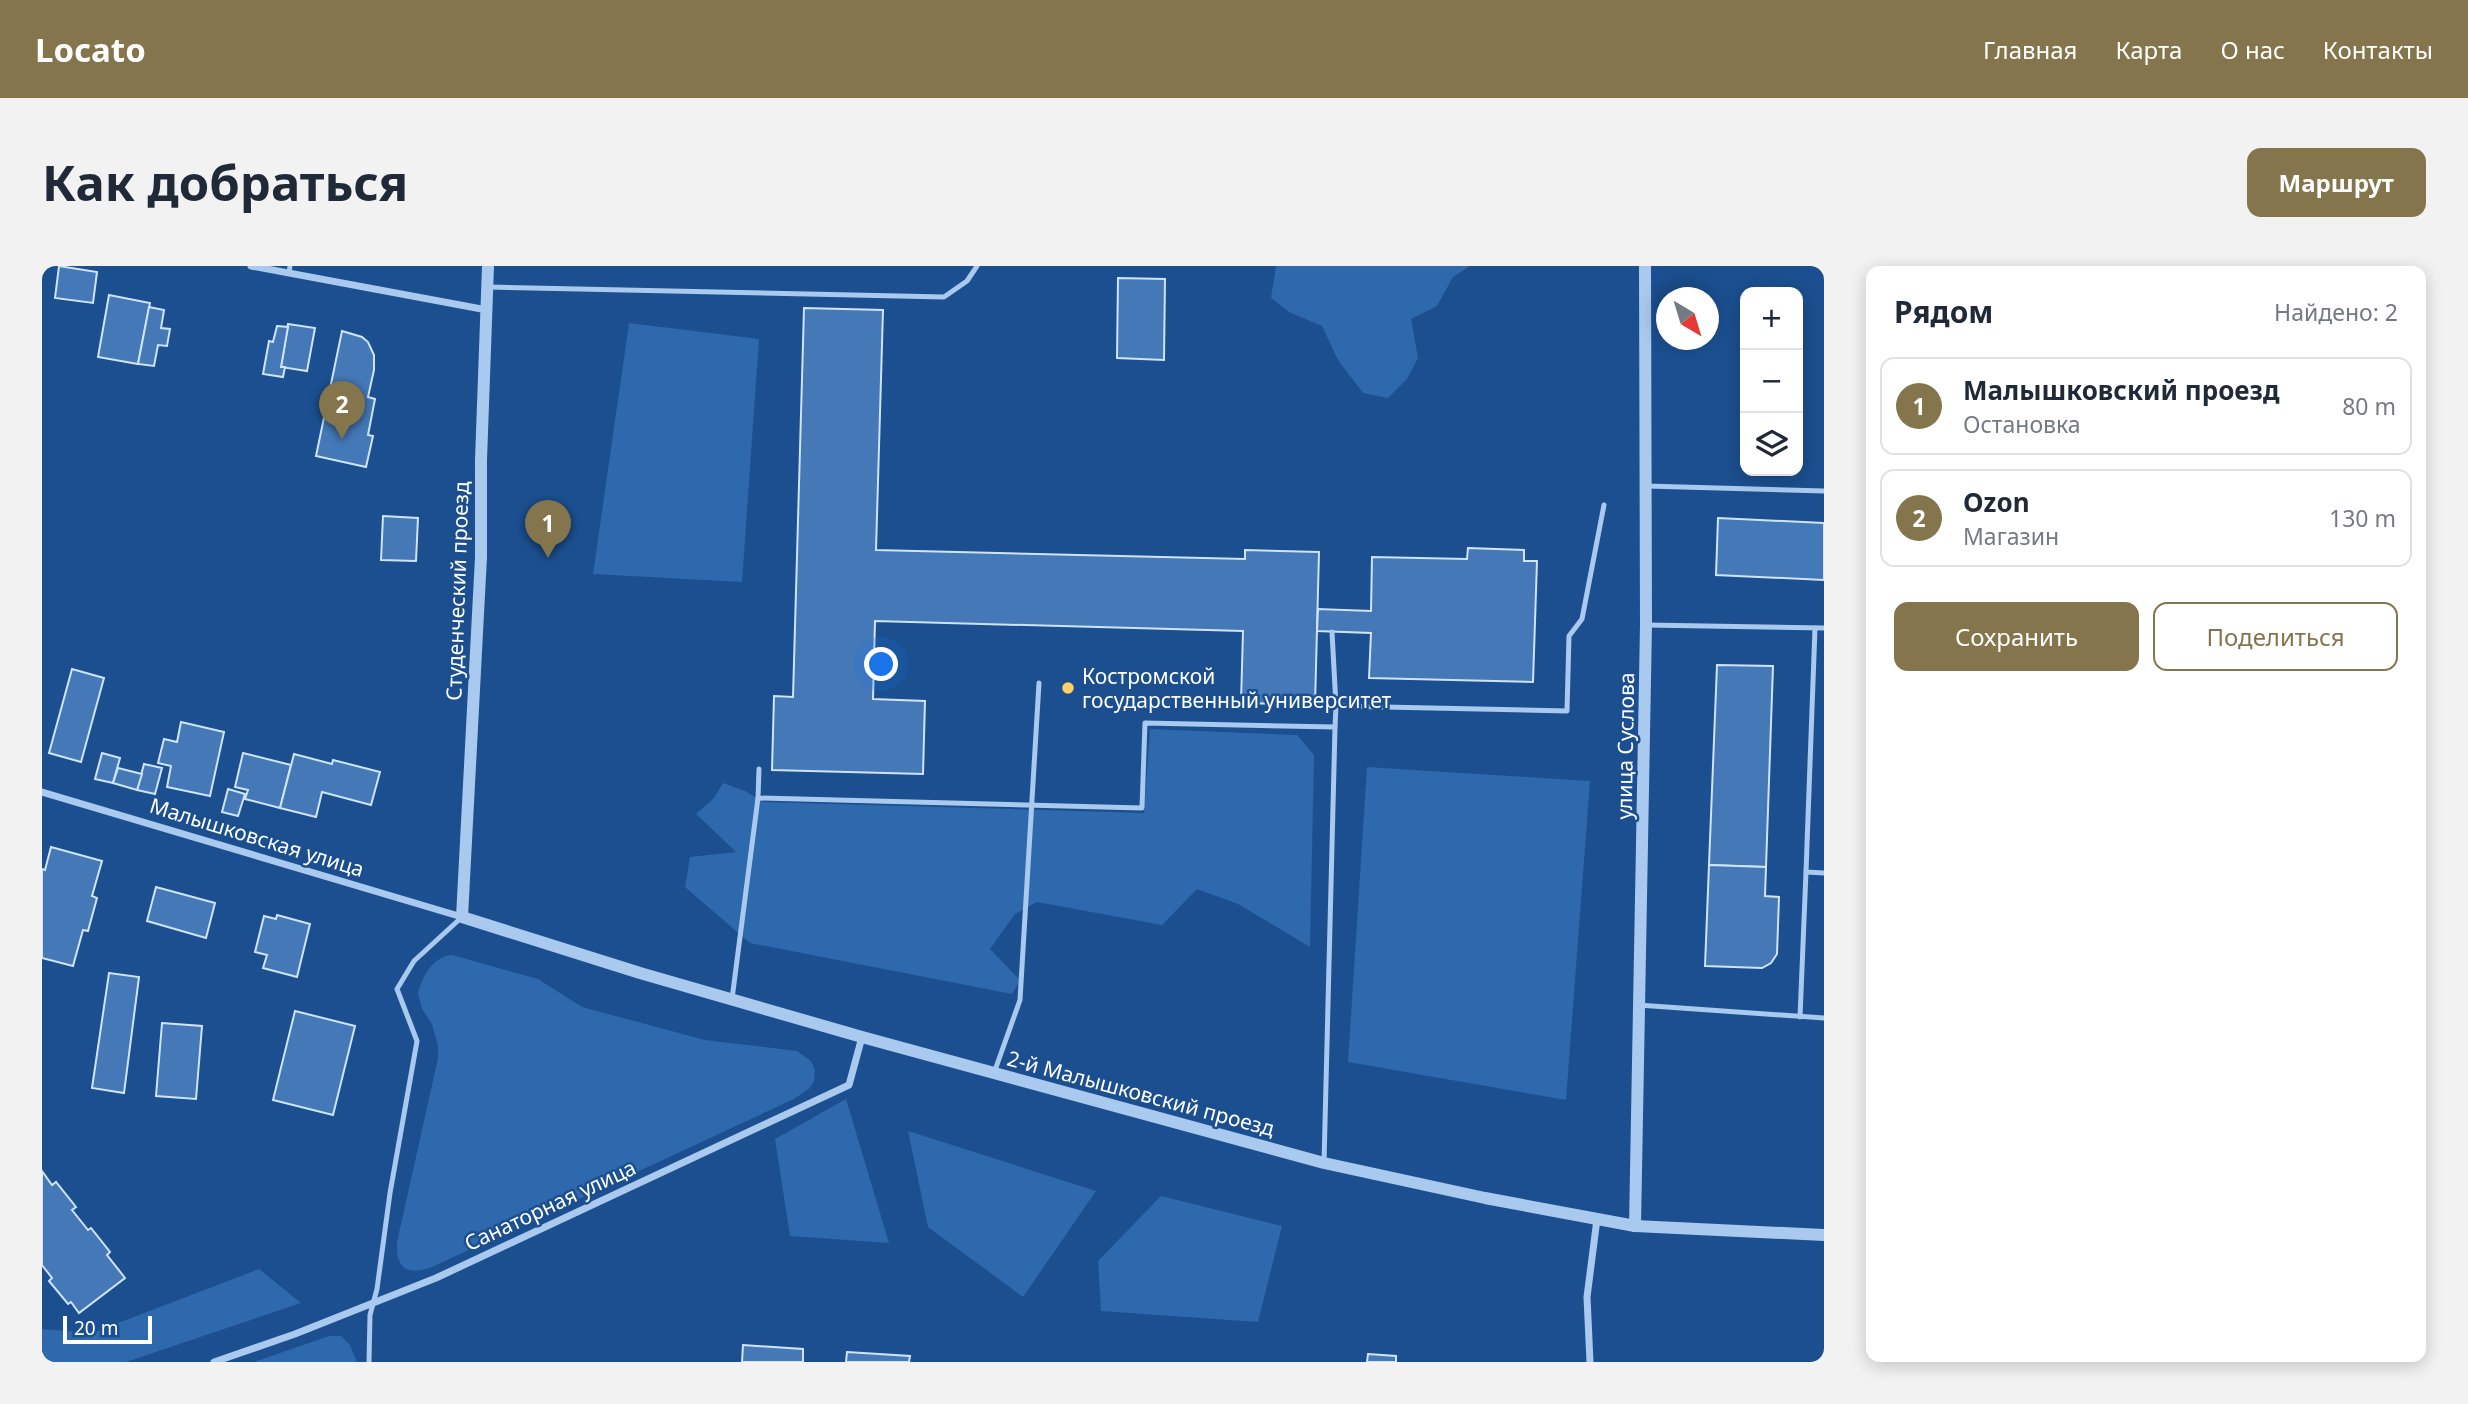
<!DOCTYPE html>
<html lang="ru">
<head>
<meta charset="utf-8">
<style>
  :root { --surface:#fff; --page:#f2f2f3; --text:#1f2937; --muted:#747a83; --line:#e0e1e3; --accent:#84754c }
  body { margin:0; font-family:"Noto Sans",sans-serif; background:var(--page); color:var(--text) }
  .controls { position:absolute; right:21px; top:21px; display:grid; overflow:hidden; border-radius:14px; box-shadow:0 4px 18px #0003 }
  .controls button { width:63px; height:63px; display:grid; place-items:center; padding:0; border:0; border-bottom:2px solid var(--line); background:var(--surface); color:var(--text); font:35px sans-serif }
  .compass { position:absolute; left:1614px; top:21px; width:63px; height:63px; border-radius:50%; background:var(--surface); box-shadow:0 4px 18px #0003; rotate:142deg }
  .scale { position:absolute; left:21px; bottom:18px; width:89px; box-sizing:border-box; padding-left:7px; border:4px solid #fff; border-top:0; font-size:19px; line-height:24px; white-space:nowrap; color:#fff; -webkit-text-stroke:5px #1b4f8f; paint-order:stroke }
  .you { position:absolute; left:840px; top:399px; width:24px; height:24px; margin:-18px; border:5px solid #fff; border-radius:50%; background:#1a73e8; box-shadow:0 0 0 10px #1a73e833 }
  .badge { display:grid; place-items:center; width:46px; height:46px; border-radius:50%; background:var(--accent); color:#fff; font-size:23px; font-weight:700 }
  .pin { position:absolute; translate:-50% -58px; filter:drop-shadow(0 2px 4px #0008) }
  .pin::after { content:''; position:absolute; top:37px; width:24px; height:21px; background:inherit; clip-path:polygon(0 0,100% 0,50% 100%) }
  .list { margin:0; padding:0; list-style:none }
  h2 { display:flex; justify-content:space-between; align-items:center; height:91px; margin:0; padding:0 28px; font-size:30px }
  h2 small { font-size:23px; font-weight:400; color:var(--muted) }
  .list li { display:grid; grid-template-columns:46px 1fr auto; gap:21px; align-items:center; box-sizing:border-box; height:98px; margin:0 14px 14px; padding:0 14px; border:2px solid var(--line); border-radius:14px }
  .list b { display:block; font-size:26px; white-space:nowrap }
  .list p { margin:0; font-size:23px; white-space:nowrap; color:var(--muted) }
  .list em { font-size:23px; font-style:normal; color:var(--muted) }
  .actions { display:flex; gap:14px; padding:21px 28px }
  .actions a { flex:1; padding:16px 0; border:2px solid var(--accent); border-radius:14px; text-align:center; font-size:24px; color:var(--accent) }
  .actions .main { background:var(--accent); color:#fff }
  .icon { flex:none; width:38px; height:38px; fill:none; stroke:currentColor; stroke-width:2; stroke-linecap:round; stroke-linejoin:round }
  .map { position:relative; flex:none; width:1782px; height:1096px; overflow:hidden; border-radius:14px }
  header { display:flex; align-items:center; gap:42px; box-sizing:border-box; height:98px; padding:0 35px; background:var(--accent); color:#fff }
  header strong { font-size:33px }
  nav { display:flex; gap:38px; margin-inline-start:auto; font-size:24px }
  .intro { display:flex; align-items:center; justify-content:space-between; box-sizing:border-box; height:168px; padding:0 42px }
  h1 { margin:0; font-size:49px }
  .button { padding:18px 32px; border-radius:14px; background:var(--accent); color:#fff; font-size:24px; font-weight:700 }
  main { display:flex; gap:42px; padding:0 42px }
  aside { flex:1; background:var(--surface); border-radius:14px; box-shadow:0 4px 18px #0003 }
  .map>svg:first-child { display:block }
  .green { fill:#2e69ad }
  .building { fill:#4478b7; stroke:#cfe3fa; stroke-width:2 }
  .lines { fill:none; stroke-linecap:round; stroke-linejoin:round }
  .service { stroke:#a9c9ee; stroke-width:5 }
  .minor { stroke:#a9c9ee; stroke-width:7 }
  .tertiary { stroke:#a9c9ee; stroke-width:12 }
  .poi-dot { fill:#ffd166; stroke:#1b4f8f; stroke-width:2.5 }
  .labels { text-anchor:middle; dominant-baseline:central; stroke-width:5; stroke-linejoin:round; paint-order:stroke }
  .street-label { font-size:21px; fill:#fff; stroke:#1b4f8f }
  .poi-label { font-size:21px; fill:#fff; stroke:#1b4f8f; text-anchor:start }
</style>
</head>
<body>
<header>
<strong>Locato</strong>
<nav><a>Главная</a><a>Карта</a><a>О нас</a><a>Контакты</a></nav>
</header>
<div class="intro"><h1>Как добраться</h1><a class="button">Маршрут</a></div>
<main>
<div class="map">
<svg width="1782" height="1096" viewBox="0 0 1782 1096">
  <rect width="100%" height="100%" fill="#1b4f8f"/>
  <g class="green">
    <polygon points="1234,0 1428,0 1411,11 1395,40 1369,53 1376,92 1365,113 1346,132 1321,127 1296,94 1280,60 1247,46 1229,32"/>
    <polygon points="587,57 717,73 700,316 551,308"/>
    <polygon points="1108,463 1255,469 1272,489 1268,681 1196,638 1155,623 1120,659 995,636 973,648 948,683 978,714 970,728 708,677 643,621 648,591 694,586 654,548 672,532 681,517 703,525 721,536 1102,547"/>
    <polygon points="1325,501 1548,515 1524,834 1306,796"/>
    <path d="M 410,689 L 496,713 L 540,741 L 663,774 L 755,785 L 769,795 L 773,804 L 772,815 L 768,822 L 752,833 L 388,1002 C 364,1009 354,1002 355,976 L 396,792 L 396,780 L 390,758 L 380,743 L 376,727 C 381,710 390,691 410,689 Z"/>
    <polygon points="804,833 847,977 748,970 733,873"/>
    <polygon points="866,865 1054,925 981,1031 886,961"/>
    <polygon points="1119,930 1240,960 1216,1056 1059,1045 1056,995"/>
    <polygon points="217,1003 259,1037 84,1096 0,1096 0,1063 50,1067"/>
    <polygon points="287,1070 299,1070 308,1079 315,1096 212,1096"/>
  </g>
  <g class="building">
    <polygon points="17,0 55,6 51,37 13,32"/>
    <polygon points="1076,12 1123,13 1122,94 1075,92"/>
    <polygon points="67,29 108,37 96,98 56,91"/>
    <polygon points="107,41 122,44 119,62 128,63 125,80 116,79 112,100 96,98"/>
    <polygon points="762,42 841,44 834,284 1203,293 1203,284 1277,286 1273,439 1199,437 1201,365 833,355 831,433 883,435 881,508 730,504 732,430 751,431"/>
    <polygon points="246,58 273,62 265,105 239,101"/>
    <polygon points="235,60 246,61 239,101 243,101 241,111 221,108 227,75 231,76"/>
    <polygon points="300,65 320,71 326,76 332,89 332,104 326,131 333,133 326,169 331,170 324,201 274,190"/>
    <polygon points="341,250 376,252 374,295 339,294"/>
    <polygon points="1676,252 1782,257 1782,314 1674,309"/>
    <polygon points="1426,282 1482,284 1482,295 1495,295 1491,416 1327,412 1329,367 1275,365 1276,343 1329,345 1330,291 1425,293"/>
    <polygon points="1675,399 1731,400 1724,601 1667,599"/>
    <polygon points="30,403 62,412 39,496 7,487"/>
    <polygon points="139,456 182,466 168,530 125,521 129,500 116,497 122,473 135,476"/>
    <polygon points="60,487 78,492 71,517 53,513"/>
    <polygon points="201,487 249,499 238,542 203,533 206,524 193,521"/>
    <polygon points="252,488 290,498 291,494 338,506 329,539 280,526 274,551 238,542"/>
    <polygon points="102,498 120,502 113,528 95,524"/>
    <polygon points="76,502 100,508 95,524 71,517"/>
    <polygon points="186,523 203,528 196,550 180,546"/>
    <polygon points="9,581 60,595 50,630 55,632 46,665 41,664 31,700 0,692 0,603 3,604"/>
    <polygon points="1667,599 1724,601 1723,630 1737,631 1735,688 1729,697 1720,702 1663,700"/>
    <polygon points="114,621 173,637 164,672 105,655"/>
    <polygon points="235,649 268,658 255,711 221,702 225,689 213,686 222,650 234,653"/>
    <polygon points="67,707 97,711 82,827 50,822"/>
    <polygon points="253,745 313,760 291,849 231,834"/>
    <polygon points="120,757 160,760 154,833 114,830"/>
    <polygon points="0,905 10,919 14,916 34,941 30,944 46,964 49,962 68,986 65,989 83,1012 37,1047 29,1036 26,1038 7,1015 10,1012 0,999"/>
    <polygon points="701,1079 761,1083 761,1096 700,1096"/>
    <polygon points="805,1086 868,1090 867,1096 804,1096"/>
    <polygon points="1326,1088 1354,1090 1354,1096 1325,1096"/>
  </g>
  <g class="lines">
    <g class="service">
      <polyline points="247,7 248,0"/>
      <polyline points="447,21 902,31 925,15 935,0"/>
      <polyline points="1604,220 1782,225"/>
      <polyline points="1604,359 1782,362"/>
      <polyline points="1773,362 1764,606 1782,607"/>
      <polyline points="1290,366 1294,440 1525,445 1527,370 1540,353 1562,239"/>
      <polyline points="717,503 716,532 1100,542 1103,457 1293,461 1294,440"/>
      <polyline points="690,733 716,532"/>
      <polyline points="1596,739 1782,752"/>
      <polyline points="1758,751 1764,606"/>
      <polyline points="952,807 978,734 997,417"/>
      <polyline points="1282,897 1293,461"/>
      <polyline points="327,1096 328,1049 335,1023 348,927 375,775 355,723 372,695 420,651"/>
    </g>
    <g class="minor">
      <polyline points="209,0 445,44"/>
      <polyline points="0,526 420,651"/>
      <polyline points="172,1096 253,1068 394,1012 807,819 820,771"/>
      <polyline points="1548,1096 1545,1031 1555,953"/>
    </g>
    <g class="tertiary">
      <polyline points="446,0 439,194 439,291 420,651 598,707 820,771 1282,897 1443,932 1593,960 1782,969"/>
      <polyline points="1593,960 1604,359 1603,0"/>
    </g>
  </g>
  <circle class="poi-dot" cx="1026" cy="422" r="7"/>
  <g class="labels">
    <g class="street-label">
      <text transform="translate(415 325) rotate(-88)">Студенческий проезд</text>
      <text transform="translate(1583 480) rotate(-89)">улица Суслова</text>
      <text transform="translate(215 571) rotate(17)">Малышковская улица</text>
      <text transform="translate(1099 827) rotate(15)">2-й Малышковский проезд</text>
      <text transform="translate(508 939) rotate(-25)">Санаторная улица</text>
    </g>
    <g class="poi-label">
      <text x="1040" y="410">Костромской<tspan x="1040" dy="24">государственный университет</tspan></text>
    </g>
  </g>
</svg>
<div class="controls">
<button>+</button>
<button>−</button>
<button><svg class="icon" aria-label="layers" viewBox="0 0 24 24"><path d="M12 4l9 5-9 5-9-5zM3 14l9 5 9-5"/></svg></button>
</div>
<svg class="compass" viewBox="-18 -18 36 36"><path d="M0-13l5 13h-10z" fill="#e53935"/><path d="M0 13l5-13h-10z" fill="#747a83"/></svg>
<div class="scale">20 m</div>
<div class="you"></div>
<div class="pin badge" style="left:506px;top:292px">1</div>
<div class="pin badge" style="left:300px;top:173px">2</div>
</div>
<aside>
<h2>Рядом<small>Найдено: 2</small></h2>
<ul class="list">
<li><span class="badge">1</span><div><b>Малышковский проезд</b><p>Остановка</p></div><em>80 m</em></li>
<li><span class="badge">2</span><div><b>Ozon</b><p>Магазин</p></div><em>130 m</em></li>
</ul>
<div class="actions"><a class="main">Сохранить</a><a>Поделиться</a></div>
</aside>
</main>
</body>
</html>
